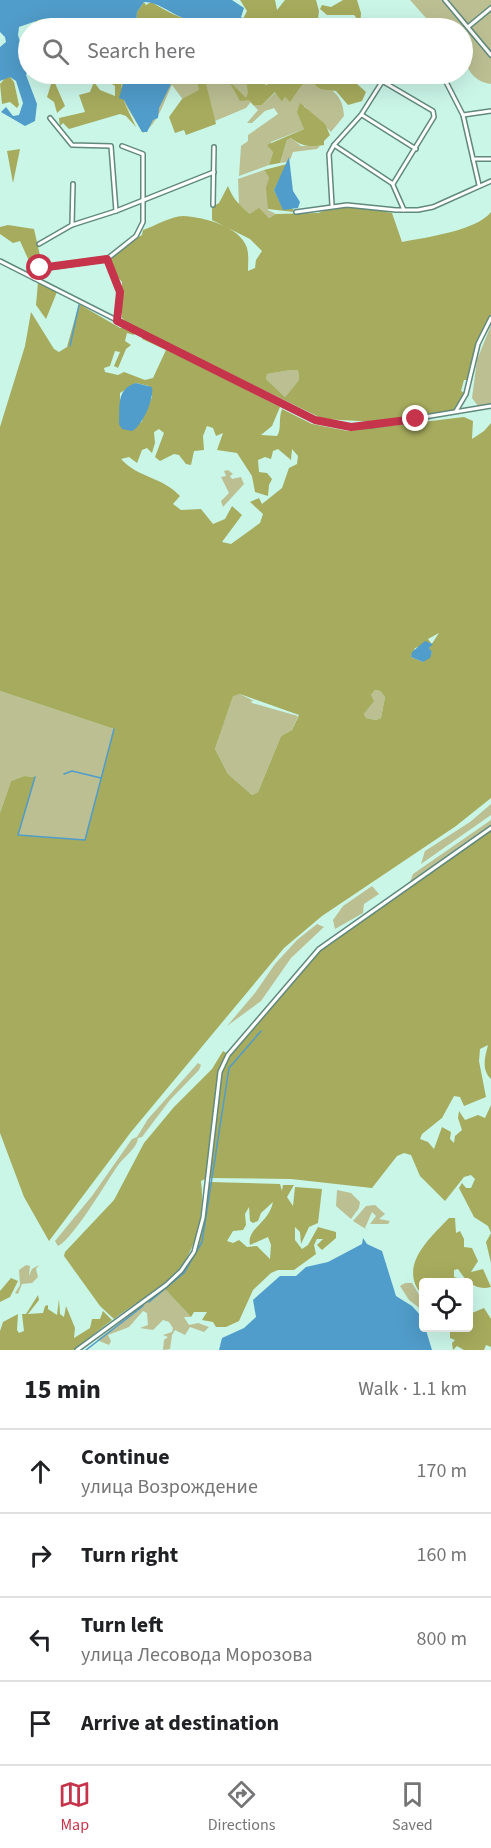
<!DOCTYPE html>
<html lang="en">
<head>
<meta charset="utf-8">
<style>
  :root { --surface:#fff; --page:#f6f6f6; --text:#202124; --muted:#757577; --line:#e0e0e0; --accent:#c5344a }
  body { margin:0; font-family:"Source Sans 3",sans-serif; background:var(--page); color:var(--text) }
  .controls { position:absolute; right:18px; bottom:18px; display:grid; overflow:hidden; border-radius:6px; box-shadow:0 6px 24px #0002 }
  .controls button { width:54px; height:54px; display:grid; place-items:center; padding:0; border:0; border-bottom:2px solid var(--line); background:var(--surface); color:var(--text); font:30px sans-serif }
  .stop { position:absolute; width:18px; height:18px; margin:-14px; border:4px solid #c5344a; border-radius:50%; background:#fff }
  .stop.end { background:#c5344a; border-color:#fff; box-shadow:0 2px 6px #0008 }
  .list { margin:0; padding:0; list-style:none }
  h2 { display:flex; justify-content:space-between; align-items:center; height:78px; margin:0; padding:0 24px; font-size:26px }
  h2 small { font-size:20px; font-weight:400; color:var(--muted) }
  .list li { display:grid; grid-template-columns:39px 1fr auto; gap:18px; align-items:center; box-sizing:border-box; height:84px; padding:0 24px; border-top:2px solid var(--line) }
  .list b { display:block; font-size:22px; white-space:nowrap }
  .list p { margin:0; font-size:20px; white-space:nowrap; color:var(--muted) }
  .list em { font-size:20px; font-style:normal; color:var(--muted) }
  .icon { flex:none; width:33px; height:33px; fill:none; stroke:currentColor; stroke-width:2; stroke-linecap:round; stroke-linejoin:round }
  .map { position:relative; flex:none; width:491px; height:1350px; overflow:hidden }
  .search { position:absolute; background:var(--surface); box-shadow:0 6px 24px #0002; left:18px; right:18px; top:18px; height:66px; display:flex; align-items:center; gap:15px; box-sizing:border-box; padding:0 21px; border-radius:33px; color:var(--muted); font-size:22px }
  .sheet { height:414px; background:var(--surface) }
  nav { display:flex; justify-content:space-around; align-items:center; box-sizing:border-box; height:84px; border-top:2px solid var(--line); background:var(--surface); font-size:16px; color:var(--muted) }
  nav a { display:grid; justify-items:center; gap:3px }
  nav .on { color:var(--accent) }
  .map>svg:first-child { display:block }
  .green { fill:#bbbf92 }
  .forest { fill:#a6ab5d; fill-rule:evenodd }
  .water { fill:#509cca }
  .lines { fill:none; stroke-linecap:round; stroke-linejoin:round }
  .stream { stroke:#509cca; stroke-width:1.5 }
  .minor-casing { stroke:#61897d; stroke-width:6 }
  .minor { stroke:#fff; stroke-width:3 }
  .route { stroke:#c5344a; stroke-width:8 }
</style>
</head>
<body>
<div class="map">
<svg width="491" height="1350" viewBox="0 0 491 1350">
  <rect width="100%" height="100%" fill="#caf6e8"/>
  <g class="green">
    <path d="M 410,0 L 491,0 L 491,84 C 462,80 463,51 462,28 L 435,28 Z"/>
    <path d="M 119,74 L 274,74 L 246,108 L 203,126 L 172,85 C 164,101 158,124 143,133 L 125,104 Z"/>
    <path d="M 305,74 L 316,74 L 313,77 C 331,90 343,93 344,116 L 331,132 L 304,106 L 304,129 L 271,142 L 273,152 L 269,165 L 239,176 L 241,146 L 248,141 L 248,135 L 278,114 L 274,108 L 265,111 L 252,123 L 247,123 L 258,110 L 253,105 L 262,105 L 276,92 L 282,102 L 285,97 L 290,101 L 300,88 Z"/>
    <polygon points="291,138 301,146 320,146 317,149 293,152 290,160 289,158 287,162 280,163 287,140"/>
    <polygon points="264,170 269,178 268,210 276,214 269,218 264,214 250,214 239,205 238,179"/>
    <polygon points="491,325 491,404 478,406 472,398 477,360"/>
    <polygon points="291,370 298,370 299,380 285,397 266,379 267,374"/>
    <polygon points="228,470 233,474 230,476 232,479 241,477 244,484 223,507 221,501 229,493 221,477 226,476 224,471"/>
    <polygon points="375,690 380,691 385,697 381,718 376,720 366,718 364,714 370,706 371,695"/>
    <polygon points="0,691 114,729 85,840 18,835 35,777 24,776 11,781 0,813"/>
    <polygon points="240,694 254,701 251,701 252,703 298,716 292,730 281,736 258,792 252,795 228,774 215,749 233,695"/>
    <polygon points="491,804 491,815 421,864 425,851 470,822"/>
    <polygon points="491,820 491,826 410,882 413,874"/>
    <polygon points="372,886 379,894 364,904 363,913 335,929 333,920 343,906"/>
    <polygon points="317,924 324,927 291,958 261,1001 227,1026 255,993 275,964 297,940"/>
    <path d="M 198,1063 L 201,1065 L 199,1070 L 170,1100 L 142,1137 L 138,1138 C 137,1148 125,1156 119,1164 C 106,1182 74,1238 58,1246 L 55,1241 L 92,1196 L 132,1139 L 137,1137 L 148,1119 Z"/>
    <polygon points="337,1190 351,1193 360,1202 359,1208 351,1219 336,1206"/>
    <polygon points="375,1205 385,1214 379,1219 390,1221 388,1224 370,1224 376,1216 372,1212 365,1228 369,1231 353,1221 366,1206"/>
    <polygon points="26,1265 30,1266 29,1276 32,1269 39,1265 36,1269 38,1277 32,1283 22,1284 18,1294 15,1293 20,1285 19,1270"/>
    <polygon points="405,1283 412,1283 423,1301 423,1311 409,1300 400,1286"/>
    <polygon points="164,1288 191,1317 184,1317 189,1325 198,1323 209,1327 204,1332 190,1327 185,1335 175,1330 172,1335 170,1349 163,1350 164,1340 168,1337 163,1335 172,1332 173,1328 169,1322 163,1320 153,1330 140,1328 148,1325 147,1313 143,1311 129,1327 108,1335 111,1341 109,1345 97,1340"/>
  </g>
  <g class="forest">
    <polygon points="240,0 275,0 277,10 285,0 316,0 319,11 317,27 229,28 241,23 247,11"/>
    <polygon points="343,0 357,0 361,13 360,28 328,28 332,24 355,24 359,21 354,15 327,15 320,9 322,5 331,7"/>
    <path d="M 144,2 L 146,5 L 151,2 C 163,9 175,16 189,20 L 176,22 L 176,24 L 181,27 L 191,23 L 191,28 L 158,28 L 153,24 L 139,26 L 139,23 L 136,25 L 137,12 Z"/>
    <polygon points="42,19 79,22 91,28 39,26 35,21"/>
    <polygon points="109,74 119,74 125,104 136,127 126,116 120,114 69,129 63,123 60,126 59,118 85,112 79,95 90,92 94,82 100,90 115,96 115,86 112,84"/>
    <polygon points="176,74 198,74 196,77 201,74 210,74 206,84 216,124 186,135 184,130 175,133 169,117 182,99 199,90 196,77 189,79"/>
    <polygon points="272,74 305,74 302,85 290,102 285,97 282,102 275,92 262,105 253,105 249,100 240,101 229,81 246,98 248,93 246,79 267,85"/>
    <path d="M 316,74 L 352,74 L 356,83 L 366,92 L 362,101 L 348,105 L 336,91 C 326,89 318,92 313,81 Z"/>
    <polygon points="6,77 10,77 14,82 19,105 17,108 10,102 2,104 0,84"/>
    <polygon points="52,81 54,81 65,106 57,113 54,102 47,97"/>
    <path d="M 300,103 L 325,124 L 330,135 L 324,141 L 324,145 C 311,147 302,147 291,138 L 287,140 L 280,163 L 269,165 L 273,152 L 267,145 L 304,129 L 297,112 Z"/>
    <polygon points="20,149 13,183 7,151"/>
    <polygon points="287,164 274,190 283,209 293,209 294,212 268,209 266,188 269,178 264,170"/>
    <path d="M 228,186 C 233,199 239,205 250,214 L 259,208 L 269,218 L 276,214 L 318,213 L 332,208 L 360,207 L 392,213 L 402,242 C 427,237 476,231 491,212 L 491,314 L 476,344 L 467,380 L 464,380 L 461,391 L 465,393 L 453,410 L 377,422 L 323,419 L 127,323 L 122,318 L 122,282 L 113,272 L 109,259 L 125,244 L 142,235 L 143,230 C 155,226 171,216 183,216 C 203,217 240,226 247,248 C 249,255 248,264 248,271 L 255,268 L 256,260 L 262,251 L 250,239 L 212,220 L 212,207 L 219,203 ZM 291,370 L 298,370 L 299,380 L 285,397 L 266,379 L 267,374 Z"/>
    <polygon points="8,225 34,229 41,260 34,273 27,271 29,261 20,241 13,243 0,234 0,227"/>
    <polygon points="38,282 57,292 46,319 36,305"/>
    <path d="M 79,304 L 120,328 L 126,327 L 135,332 L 134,335 L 127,333 L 125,341 L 131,345 L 126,349 L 118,368 L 114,366 L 120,352 L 115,351 L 110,366 L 104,368 L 105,372 L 118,375 L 124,372 L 145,380 L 153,378 L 166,350 L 142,339 L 143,337 L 280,407 L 272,426 L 261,435 L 277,436 C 282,429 278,419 282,409 L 312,424 L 348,431 L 464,417 L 473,421 L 472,439 L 484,431 L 491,423 L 491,798 L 456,826 L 322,916 L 284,948 L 131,1132 L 49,1241 L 24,1197 L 0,1133 L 0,813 L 11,781 L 24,776 L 35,777 L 18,835 L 85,840 L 114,729 L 0,691 L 0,427 L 25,346 L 31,312 L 54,349 L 59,352 L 67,347 ZM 136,383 L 149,386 L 152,397 L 141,423 L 120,402 L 120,393 ZM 207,426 L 213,428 L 216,436 L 223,433 L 217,450 L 237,453 L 252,476 L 255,492 L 268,496 L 269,485 L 272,479 L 267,473 L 259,472 L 258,460 L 265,457 L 271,459 L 273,451 L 278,449 L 291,460 L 292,449 L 298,456 L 297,464 L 289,468 L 282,488 L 262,504 L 259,498 L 250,502 L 263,514 L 260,523 L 231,544 L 222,542 L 242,515 L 232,506 L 225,519 L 213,524 L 201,509 L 181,510 L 173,504 L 180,496 C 163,477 138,478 121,459 L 129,457 L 137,463 L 142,450 L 147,448 L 152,453 L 155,443 L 154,432 L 159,429 L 164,433 L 155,457 L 160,461 L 174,454 L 179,455 L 186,464 L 191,465 L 194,451 L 204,450 L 203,436 ZM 439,633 L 429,648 L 432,653 L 423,662 L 411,657 L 415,648 L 431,643 L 428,639 ZM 375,690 L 380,691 L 385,697 L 381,718 L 376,720 L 366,718 L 364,714 L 374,701 L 371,695 ZM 240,694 L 299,715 L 292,730 L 281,736 L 258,792 L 252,795 L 228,774 L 215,749 L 233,696 Z"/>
    <path d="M 491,829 L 491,1079 C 481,1069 485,1057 488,1045 L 480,1049 L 479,1061 L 486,1097 L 464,1106 L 460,1097 L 454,1096 L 442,1118 L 422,1134 L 420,1139 L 428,1142 L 434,1149 L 442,1127 L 451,1132 L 450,1139 L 454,1143 L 455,1136 L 462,1130 L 458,1118 L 459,1111 L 465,1120 L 478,1115 L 485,1118 L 491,1105 L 491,1263 L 486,1242 L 491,1233 L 488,1226 L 474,1217 L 459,1188 L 462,1183 L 466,1188 L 471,1188 L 475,1179 L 471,1175 L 464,1177 L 445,1201 L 420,1176 L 411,1155 L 404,1153 L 397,1156 L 372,1188 L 291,1179 L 210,1178 L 210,1182 L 280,1184 L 282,1191 L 283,1185 L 294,1185 L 287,1197 L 293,1206 L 295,1187 L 322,1189 L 318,1223 L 309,1227 L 301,1244 L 300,1232 L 295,1227 L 295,1240 L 302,1249 L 308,1245 L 318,1227 L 336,1232 L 336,1238 L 322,1250 L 317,1245 L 323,1239 L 317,1239 L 314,1245 L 316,1254 L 294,1270 L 278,1270 L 271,1273 L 253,1290 L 239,1321 L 226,1327 L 216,1327 L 213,1322 L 202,1320 L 207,1312 L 194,1312 L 191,1317 L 164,1288 C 205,1259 205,1213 210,1169 C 213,1137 217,1105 221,1072 L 229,1055 L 318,952 ZM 273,1202 C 269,1223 246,1229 250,1245 L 268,1237 L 271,1245 L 270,1259 L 257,1246 L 247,1247 L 239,1240 L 233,1243 L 227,1241 L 233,1231 L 243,1230 L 246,1225 L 245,1214 L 249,1207 L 250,1221 L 253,1223 L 258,1221 L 261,1213 Z"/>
    <path d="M 223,1051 L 228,1054 L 219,1072 L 207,1178 L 201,1181 C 205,1209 197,1249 178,1270 C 160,1289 135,1303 114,1319 L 100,1306 L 64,1256 L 65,1252 L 114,1200 L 144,1143 L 174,1107 L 212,1069 Z"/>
    <path d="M 449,1218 L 455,1218 L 456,1233 L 460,1231 L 464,1239 L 464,1247 L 472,1248 L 478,1261 L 471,1272 L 483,1269 L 491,1287 C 475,1291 466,1281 458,1269 L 454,1270 L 454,1277 L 461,1279 L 458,1282 L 424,1282 L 423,1296 C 397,1267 428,1240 449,1218 Z"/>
    <polygon points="11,1278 18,1281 10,1297 0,1302 0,1291"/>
    <polygon points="38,1295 39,1300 28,1314 43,1313 45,1306 48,1305 48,1309 57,1315 59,1299 60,1314 64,1317 66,1306 75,1328 74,1338 90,1328 92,1319 100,1319 103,1311 112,1320 73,1350 0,1350 0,1331 3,1322 18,1314 17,1330 19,1333 24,1331 22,1314 26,1314"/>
    <polygon points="484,1308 491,1319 491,1347 486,1345 484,1350 464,1350 457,1346 453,1350 452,1343 455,1340 450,1338 450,1328 468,1328 472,1313"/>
  </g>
  <g class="water">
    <path d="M 0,0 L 232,0 L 244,8 L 240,20 L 229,21 L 222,28 L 191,28 L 189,20 C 173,16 160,2 144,2 L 137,12 L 136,27 L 148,23 L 158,28 L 91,28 L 79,22 L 42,19 L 19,27 L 18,35 L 28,70 L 26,75 L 37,104 L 35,121 L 25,126 L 1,112 L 6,107 L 13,116 L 19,115 L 23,103 L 16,81 L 10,77 L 0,81 L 0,47 L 6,42 L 5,37 L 0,32 Z"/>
    <polygon points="119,74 176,74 159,108 158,118 153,120 147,132 142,132 124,100 119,98 123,84"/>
    <polygon points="289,157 293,191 300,202 298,208 283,210 274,190"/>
    <path d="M 136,383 L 152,387 C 154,399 143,425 132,431 L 122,429 L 119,424 C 120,406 116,389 136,383 Z"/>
    <polygon points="425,641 433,644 429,648 432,652 430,658 423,662 411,657 412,652"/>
    <polygon points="363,1238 367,1244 382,1251 396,1296 412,1306 422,1317 432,1350 219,1350 222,1338 244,1328 256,1317 253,1300 280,1276 296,1276 306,1267 328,1262 362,1244"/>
  </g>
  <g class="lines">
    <g class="stream">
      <polyline points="240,18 282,28"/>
      <polyline points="70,346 79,305"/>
      <polyline points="64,774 72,771 101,778"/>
      <polyline points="35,777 18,835 85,840 114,729"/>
      <polyline points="149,1302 184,1273 202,1242 229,1068 261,1031"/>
      <polyline points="86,1350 143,1306"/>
    </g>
    <g class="minor-casing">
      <g id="minor">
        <polyline points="445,0 491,55"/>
        <polyline points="468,27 491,8"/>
        <polyline points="442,74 463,115 479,185"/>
        <polyline points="362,115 416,149"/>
        <polyline points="463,115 491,111"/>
        <polyline points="50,118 72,145 111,146 116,211"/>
        <polyline points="334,145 361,115 387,74"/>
        <polyline points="473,159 491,159"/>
        <polyline points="393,185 404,210"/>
        <polyline points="213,205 214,147"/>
        <polyline points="332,205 329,154 334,145 393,184 434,117 433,111 382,81"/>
        <polyline points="296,212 347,205 396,210 418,210 433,207 491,181"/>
        <polyline points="72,225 73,184"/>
        <polyline points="39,244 72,225 116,211 214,172"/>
        <polyline points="107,259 120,292 117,321"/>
        <polyline points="0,261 314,420 351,427 370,426 491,406"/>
        <polyline points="34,278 40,269 107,259 136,236 143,222 143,154 122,146"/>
        <polyline points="456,411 466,394 478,344 491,318"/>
        <polyline points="77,1350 166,1285 181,1271 194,1252 203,1218 220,1072 228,1055 319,949 491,828"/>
      </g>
    </g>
    <use href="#minor" class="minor"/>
  </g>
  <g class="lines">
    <polyline class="route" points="40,268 107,259 120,292 117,321 315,420 351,427 416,419"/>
  </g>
</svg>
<div class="controls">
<button><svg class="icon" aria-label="locate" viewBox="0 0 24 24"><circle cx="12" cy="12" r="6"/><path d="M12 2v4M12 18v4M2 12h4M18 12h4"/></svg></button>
</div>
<div class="stop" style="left:40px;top:268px"></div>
<div class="stop end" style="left:416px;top:419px"></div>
<div class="search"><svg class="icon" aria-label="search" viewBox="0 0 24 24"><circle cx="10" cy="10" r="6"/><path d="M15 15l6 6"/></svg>Search here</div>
</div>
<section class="sheet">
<h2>15 min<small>Walk · 1.1 km</small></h2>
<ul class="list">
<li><svg class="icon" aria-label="ahead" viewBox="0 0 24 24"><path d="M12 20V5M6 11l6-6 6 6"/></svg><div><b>Continue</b><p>улица Возрождение</p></div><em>170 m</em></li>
<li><svg class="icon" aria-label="right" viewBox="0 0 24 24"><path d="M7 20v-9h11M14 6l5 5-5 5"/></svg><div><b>Turn right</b></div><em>160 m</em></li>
<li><svg class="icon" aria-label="left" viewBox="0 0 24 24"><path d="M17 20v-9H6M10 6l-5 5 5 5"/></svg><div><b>Turn left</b><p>улица Лесовода Морозова</p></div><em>800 m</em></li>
<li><svg class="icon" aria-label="arrive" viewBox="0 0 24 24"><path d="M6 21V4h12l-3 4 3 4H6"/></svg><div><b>Arrive at destination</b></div></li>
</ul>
</section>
<nav>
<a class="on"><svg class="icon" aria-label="map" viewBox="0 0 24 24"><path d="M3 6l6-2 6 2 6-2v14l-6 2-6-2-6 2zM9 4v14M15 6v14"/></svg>Map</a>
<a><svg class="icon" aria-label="directions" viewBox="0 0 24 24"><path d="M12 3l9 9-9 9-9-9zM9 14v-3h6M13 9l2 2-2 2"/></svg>Directions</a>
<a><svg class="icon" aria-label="saved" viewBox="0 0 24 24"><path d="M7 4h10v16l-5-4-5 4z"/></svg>Saved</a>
</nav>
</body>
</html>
